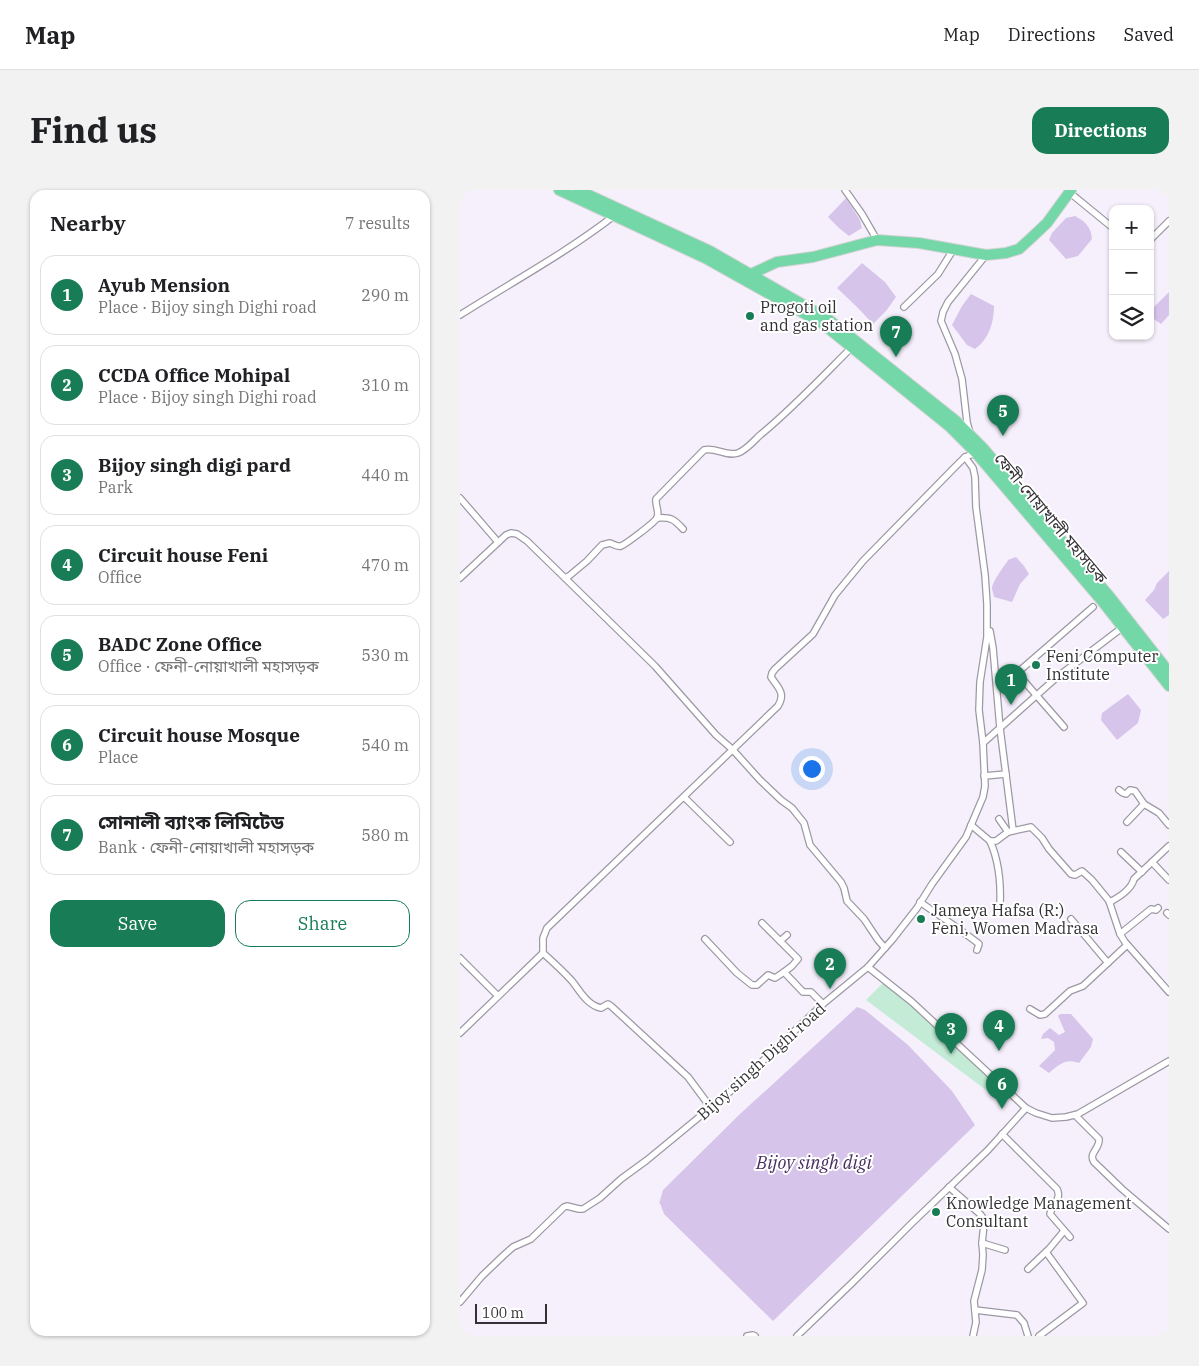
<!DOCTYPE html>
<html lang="en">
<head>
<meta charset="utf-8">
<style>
  :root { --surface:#fff; --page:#f2f2f2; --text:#202124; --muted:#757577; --line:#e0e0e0; --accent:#187d56 }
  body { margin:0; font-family:"IBM Plex Serif","Noto Sans Bengali",serif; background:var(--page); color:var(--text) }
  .controls { position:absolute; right:15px; top:15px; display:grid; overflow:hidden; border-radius:10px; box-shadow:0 1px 4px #0004 }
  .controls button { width:45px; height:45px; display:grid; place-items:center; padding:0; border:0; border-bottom:1px solid var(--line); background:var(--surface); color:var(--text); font:25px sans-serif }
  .scale { position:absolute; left:15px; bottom:12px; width:72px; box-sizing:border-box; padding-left:5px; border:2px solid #333135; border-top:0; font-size:14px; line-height:18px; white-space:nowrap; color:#333135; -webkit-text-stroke:4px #fff; paint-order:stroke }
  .you { position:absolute; left:351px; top:578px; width:18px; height:18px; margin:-12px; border:4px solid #fff; border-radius:50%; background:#1a73e8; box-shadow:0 0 0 8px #1a73e833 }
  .badge { display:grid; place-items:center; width:32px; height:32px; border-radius:50%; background:var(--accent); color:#fff; font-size:16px; font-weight:700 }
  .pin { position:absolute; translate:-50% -41px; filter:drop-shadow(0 1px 2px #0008) }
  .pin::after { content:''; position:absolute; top:26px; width:18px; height:15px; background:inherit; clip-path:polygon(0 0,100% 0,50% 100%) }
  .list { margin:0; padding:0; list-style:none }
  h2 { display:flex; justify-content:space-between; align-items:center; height:65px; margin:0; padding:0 20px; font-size:21px }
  h2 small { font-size:16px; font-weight:400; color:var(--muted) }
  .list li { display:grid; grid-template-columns:32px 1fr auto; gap:15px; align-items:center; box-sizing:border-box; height:80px; margin:0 10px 10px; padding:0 10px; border:1px solid var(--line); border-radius:15px }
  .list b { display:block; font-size:19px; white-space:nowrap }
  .list p { margin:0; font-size:16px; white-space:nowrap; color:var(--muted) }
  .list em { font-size:16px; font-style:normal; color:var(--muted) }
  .actions { display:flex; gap:10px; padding:15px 20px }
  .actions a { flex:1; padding:11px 0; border:1px solid var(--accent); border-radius:15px; text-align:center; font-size:18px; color:var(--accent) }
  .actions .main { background:var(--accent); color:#fff }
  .icon { flex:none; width:28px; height:28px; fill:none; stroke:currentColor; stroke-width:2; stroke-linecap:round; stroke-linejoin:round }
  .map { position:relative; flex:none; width:709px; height:1146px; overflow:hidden; border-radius:15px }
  header { display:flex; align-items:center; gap:30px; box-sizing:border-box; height:70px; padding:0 25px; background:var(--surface); border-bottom:1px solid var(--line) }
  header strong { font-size:24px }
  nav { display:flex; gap:28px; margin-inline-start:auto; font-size:18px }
  .intro { display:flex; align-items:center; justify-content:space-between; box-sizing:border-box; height:120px; padding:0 30px }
  h1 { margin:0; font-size:35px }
  .button { padding:12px 22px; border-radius:15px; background:var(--accent); color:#fff; font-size:18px; font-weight:700 }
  main { display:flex; gap:30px; padding:0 30px }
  aside { flex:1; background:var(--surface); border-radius:15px; box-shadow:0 1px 4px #0004 }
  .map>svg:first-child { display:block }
  .green { fill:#c3ebd5 }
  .water { fill:#d6c4eb }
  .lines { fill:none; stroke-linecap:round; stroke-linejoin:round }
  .street-casing { stroke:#9d99a4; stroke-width:8 }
  .highway-casing { stroke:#d2d2d3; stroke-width:12 }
  .street { stroke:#fff; stroke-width:5.5 }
  .highway { stroke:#74d7a8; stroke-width:10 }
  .poi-dot { fill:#187d56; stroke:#fff; stroke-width:2 }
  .labels { text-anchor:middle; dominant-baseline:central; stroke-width:4; stroke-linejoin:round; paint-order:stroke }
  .poi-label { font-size:16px; fill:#333135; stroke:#fff; text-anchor:start }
  .street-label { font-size:16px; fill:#333135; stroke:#fff }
  .water-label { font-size:18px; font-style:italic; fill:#472e5f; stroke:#fff }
</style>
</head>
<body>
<header>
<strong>Map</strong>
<nav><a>Map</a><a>Directions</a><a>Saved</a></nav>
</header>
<div class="intro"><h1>Find us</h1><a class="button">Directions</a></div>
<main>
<aside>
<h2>Nearby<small>7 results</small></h2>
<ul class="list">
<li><span class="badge">1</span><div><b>Ayub Mension</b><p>Place · Bijoy singh Dighi road</p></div><em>290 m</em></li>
<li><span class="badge">2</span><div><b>CCDA Office Mohipal</b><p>Place · Bijoy singh Dighi road</p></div><em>310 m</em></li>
<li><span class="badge">3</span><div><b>Bijoy singh digi pard</b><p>Park</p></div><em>440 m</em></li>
<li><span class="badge">4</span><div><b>Circuit house Feni</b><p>Office</p></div><em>470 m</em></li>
<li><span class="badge">5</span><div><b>BADC Zone Office</b><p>Office · ফেনী-নোয়াখালী মহাসড়ক</p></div><em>530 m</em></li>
<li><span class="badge">6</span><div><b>Circuit house Mosque</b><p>Place</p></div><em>540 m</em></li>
<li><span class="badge">7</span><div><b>সোনালী ব্যাংক লিমিটেড</b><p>Bank · ফেনী-নোয়াখালী মহাসড়ক</p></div><em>580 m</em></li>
</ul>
<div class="actions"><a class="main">Save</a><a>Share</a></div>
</aside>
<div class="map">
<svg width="709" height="1146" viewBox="0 0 709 1146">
  <rect width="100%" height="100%" fill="#f6f0fc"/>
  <polygon class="green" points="424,792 457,820 541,900 534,906 406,810"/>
  <g class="water">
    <polygon points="386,8 400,30 402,38 389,46 379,38 368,27"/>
    <path d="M 615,26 C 625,31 631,37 632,49 L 618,66 L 606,69 L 589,50 L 592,43 L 606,28 Z"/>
    <polygon points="402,73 425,92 436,107 426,121 413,134 397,117 377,98"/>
    <path d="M 709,102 L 709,125 L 701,134 C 696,130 690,128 690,121 Z"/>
    <path d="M 511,104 L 534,116 C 534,132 529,149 515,159 L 507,155 L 492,135 L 502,116 Z"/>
    <path d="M 556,367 L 564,376 L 569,384 L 560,394 L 552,412 L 534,407 C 534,406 532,399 532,399 C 532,391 544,377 548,370 Z"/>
    <polygon points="709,381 709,425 703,429 685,410 694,400 697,393"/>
    <polygon points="668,504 681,520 678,533 657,550 641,530 642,523"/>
    <polygon points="397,817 405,820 448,855 492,901 515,935 313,1131 204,1024 200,1013 199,1014 203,1000 280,924"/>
    <path d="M 600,824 L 611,824 L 633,849 L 631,857 L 619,873 C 605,868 600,874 589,883 L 579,876 L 595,860 L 594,852 L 588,848 L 581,849 L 583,844 L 590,838 L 599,845 L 605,842 L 598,826 Z"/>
  </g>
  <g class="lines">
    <g class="street-casing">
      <g id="street">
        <polyline points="385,0 402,24 417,50"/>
        <polyline points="609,2 653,38"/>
        <polyline points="690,50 709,31"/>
        <polyline points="444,117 478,84 493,60"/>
        <path d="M 0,125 C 52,92 106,63 155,25"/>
        <polyline points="510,243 507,232 502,189 495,164 481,131 483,122 488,112 526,65"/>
        <polyline points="0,308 38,352"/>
        <path d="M 197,328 C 211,327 214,329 223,339"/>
        <polyline points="0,388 46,345 51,343 57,344 67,351 105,388 195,476 256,545 273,560 300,590 321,610 332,618 344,633 350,655 381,692 384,698 387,711 404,729 418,750 425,758"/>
        <path d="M 105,388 L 109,386 L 127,371 L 142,355 L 150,353 C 153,354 157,357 161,356 C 166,354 194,333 197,328 C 200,323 195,315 196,309 L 244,260 C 256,257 266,267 278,263 C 286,260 293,252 299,246 C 332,219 361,188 391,158"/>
        <polyline points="530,441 533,458 540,538 553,640"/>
        <polyline points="557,483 633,417"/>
        <polyline points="546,491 557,483 604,537"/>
        <polyline points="523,553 596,488 663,437"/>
        <polyline points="524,586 546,584"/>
        <polyline points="659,600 663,603 666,604 670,600 675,601 684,614 699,623 709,635"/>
        <polyline points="224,607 270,652"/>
        <polyline points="667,632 684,614"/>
        <polyline points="511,635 530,651 536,651 548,642 539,629"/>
        <path d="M 548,642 L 571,637 L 582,648 L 589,659 L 611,684 L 615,685 L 622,681 L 632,690 L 650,712 C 659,707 671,700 674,689 L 709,656"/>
        <path d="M 530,651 C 539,671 541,693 540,715"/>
        <polyline points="661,662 682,682"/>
        <polyline points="692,672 709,690"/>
        <polyline points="649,711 660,744"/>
        <path d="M 460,712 C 480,726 500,739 519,754 L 517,760"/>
        <polyline points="698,718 696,720 691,719 660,744 665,752 709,802"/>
        <polyline points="707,723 709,725"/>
        <polyline points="611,729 648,773"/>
        <polyline points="302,733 338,769 332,776 324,782 343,802 351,802 363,814"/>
        <polyline points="245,749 277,783 292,795 297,795 308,785 315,788 324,782"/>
        <polyline points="320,751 327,745"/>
        <path d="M 83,763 C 93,772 103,781 112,791 C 120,801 127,815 141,818 L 148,814 L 151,816 L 228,887 L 251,918"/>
        <polyline points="0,768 38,806"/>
        <polyline points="408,777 452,812 566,918 576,923 592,928 606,927 618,924 709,871"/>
        <polyline points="570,819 580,825 585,824 610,801 623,796 667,755"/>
        <path d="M 0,843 L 83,763 L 83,748 L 87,738 L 318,516 C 326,503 318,498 311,487 L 312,483 L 315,479 L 353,444 L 375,405 L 403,371 L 493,279 L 505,267 L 516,263 L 515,261"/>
        <path d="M 615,925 L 639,949 C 640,959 628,963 634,972 L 662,999 L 709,1039"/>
        <path d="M 542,944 L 597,999 C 602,1009 592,1015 590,1024 L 610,1047"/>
        <polyline points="489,997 520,1024 523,1028 524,1034 522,1053 523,1065 522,1080 514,1111 516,1132 513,1146"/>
        <polyline points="522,1053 545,1060"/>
        <polyline points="568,1079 589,1059 604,1041"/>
        <polyline points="0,1112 22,1086 44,1065 53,1057 71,1049 104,1017 107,1016 119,1019 123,1019 140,1008 161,989 187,970 272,900 363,814 408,777 432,750 457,718 472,694 506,647 523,607 525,596 523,553 519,520 520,492 527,447 527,414 525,385 516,317 515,287 513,278 505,267"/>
        <polyline points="515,1120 557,1125 564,1133 568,1146"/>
        <polyline points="287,1146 293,1145 295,1146"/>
        <polyline points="337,1146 392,1093 452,1033 528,960 566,918"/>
        <polyline points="579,1146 623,1113 586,1062"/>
      </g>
    </g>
    <g class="highway-casing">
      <g id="highway">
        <polyline points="99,0 245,68 363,134 489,236 516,263 642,411 709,496"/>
        <polyline points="118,0 250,61 368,129 496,231 523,258 650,407 709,482"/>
        <polyline points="289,85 317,72 353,67 417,50 459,53 526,65 546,63 559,59 570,49 587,33 611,0"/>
      </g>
    </g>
    <use href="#street" class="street"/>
    <use href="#highway" class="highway"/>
  </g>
  <g class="poi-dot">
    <circle cx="290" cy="126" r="5"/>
    <circle cx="576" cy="475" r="5"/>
    <circle cx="461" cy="729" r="5"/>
    <circle cx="476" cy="1022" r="5"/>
  </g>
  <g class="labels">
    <g class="poi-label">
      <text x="300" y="117">Progoti oil<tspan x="300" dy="18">and gas station</tspan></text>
      <text x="586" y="466">Feni Computer<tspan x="586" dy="18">Institute</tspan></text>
      <text x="471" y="720">Jameya Hafsa (R:)<tspan x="471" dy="18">Feni, Women Madrasa</tspan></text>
      <text x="486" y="1013">Knowledge Management<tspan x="486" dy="18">Consultant</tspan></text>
    </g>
    <g class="street-label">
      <text transform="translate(591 328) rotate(50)">ফেনী-নোয়াখালী মহাসড়ক</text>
      <text transform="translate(301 871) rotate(-42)">Bijoy singh Dighi road</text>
    </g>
    <g class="water-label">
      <text x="354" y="972">Bijoy singh digi</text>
    </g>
  </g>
</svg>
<div class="controls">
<button>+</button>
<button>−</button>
<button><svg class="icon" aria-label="layers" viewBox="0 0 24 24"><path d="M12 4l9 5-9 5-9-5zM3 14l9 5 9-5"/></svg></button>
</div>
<div class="scale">100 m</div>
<div class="you"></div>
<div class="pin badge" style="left:551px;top:515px">1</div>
<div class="pin badge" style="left:370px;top:799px">2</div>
<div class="pin badge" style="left:491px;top:864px">3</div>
<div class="pin badge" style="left:539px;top:861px">4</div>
<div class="pin badge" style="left:543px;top:246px">5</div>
<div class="pin badge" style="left:542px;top:919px">6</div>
<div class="pin badge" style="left:436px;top:167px">7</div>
</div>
</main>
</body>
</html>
